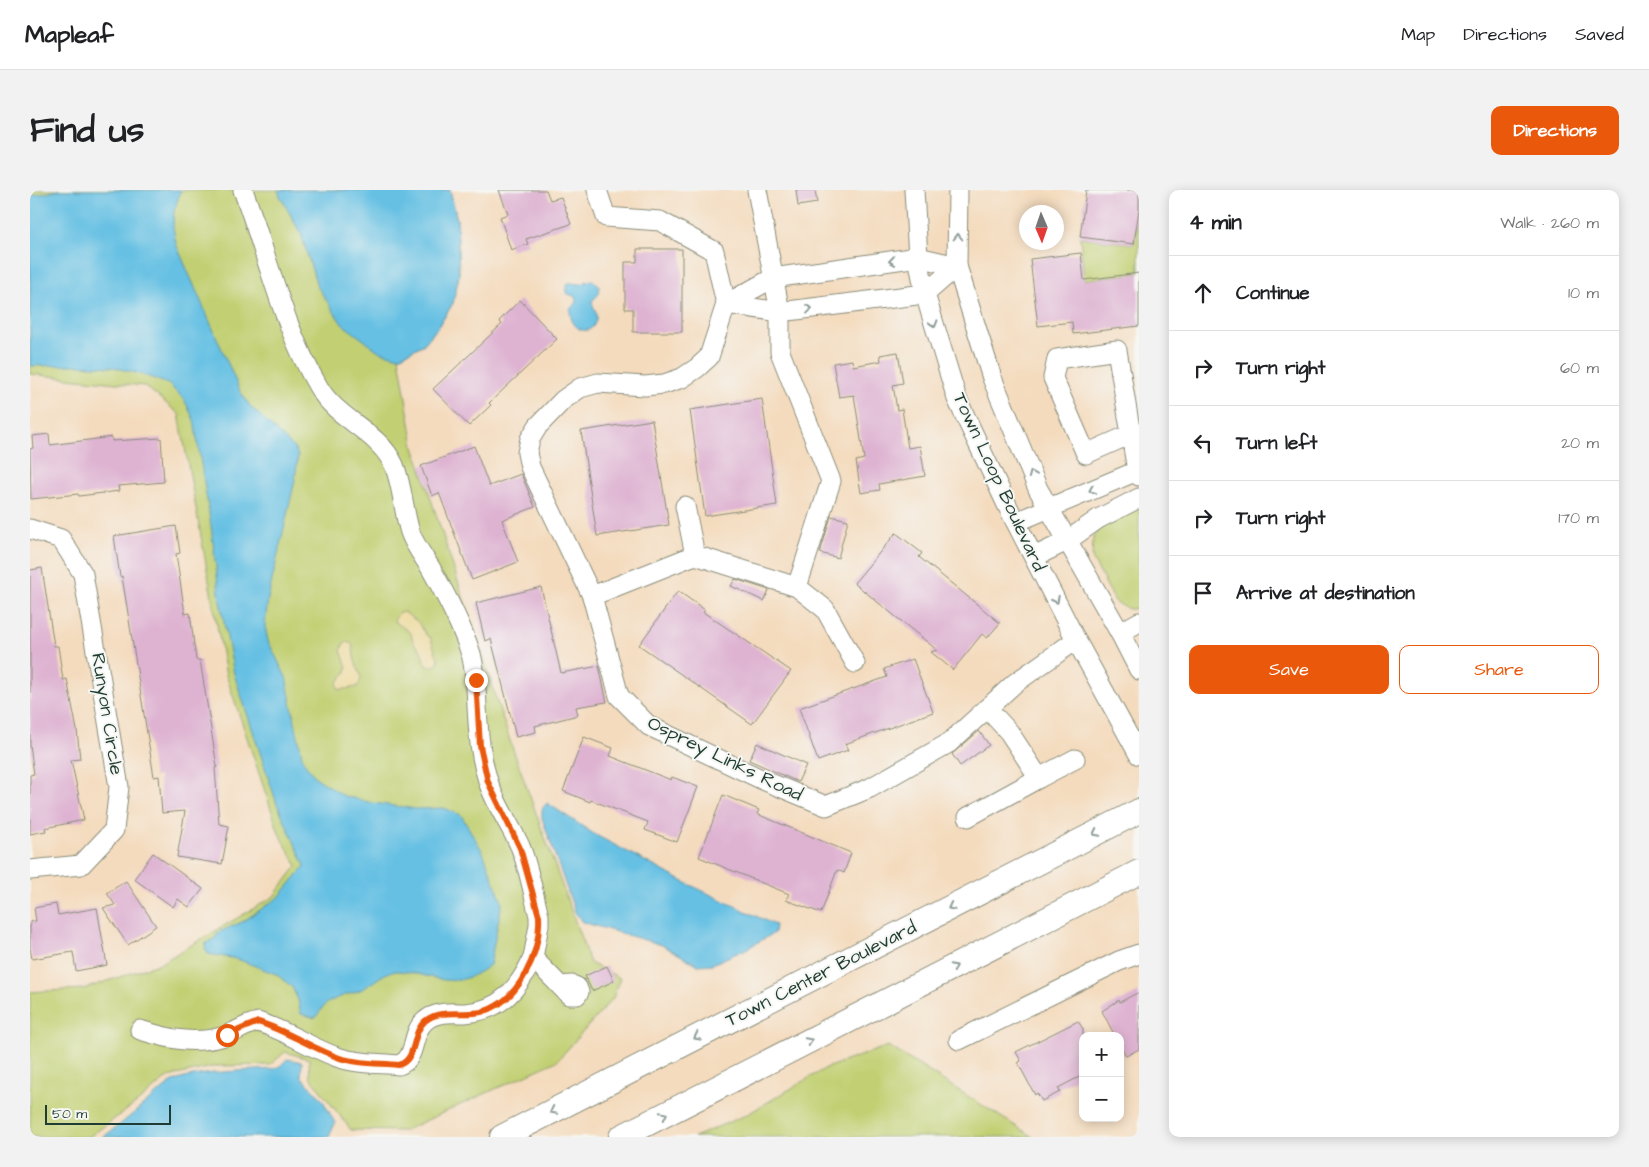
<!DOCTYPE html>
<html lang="en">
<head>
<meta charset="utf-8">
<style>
  :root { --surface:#fff; --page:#f2f2f2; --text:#202124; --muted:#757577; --line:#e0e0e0; --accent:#ea580c }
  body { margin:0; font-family:"Architects Daughter",sans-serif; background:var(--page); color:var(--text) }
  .controls { position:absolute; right:15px; bottom:15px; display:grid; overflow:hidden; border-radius:10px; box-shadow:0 2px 12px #0003 }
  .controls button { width:45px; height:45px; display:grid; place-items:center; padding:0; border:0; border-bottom:1px solid var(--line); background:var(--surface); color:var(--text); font:25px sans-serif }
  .compass { position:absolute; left:989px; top:15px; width:45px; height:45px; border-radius:50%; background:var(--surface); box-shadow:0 2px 12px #0003; rotate:178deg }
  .scale { position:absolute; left:15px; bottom:12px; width:126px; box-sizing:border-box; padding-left:5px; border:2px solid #1f3d34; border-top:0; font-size:14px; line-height:18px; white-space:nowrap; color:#1f3d34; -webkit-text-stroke:4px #f6f6f2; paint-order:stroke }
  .stop { position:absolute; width:15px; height:15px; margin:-11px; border:4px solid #ea580c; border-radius:50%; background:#fff }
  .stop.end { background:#ea580c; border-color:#fff; box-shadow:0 1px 5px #0008 }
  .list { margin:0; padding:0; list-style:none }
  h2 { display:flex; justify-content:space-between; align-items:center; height:65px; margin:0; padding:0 20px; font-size:21px }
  h2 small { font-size:16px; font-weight:400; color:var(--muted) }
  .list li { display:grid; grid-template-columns:32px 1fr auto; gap:15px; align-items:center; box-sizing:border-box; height:75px; padding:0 20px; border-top:1px solid var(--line) }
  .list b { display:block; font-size:19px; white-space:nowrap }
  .list em { font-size:16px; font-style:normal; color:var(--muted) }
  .actions { display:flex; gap:10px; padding:15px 20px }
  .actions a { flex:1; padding:11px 0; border:1px solid var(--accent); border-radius:10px; text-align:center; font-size:18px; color:var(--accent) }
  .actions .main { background:var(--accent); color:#fff }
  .icon { flex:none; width:28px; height:28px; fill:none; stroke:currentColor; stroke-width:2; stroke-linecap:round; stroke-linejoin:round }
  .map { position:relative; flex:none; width:1109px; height:947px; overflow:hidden; border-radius:10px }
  header { display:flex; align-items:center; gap:30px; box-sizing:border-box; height:70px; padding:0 25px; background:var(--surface); border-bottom:1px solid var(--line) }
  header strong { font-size:24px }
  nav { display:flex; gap:28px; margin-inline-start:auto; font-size:18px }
  .intro { display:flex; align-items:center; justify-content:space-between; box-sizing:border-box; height:120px; padding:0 30px }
  h1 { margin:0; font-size:35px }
  .button { padding:12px 22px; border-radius:10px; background:var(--accent); color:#fff; font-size:18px; font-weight:700 }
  main { display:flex; gap:30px; padding:0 30px }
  aside { flex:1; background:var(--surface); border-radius:10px; box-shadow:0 2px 12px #0003 }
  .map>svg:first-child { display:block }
  .green { fill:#c2d073; stroke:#708654 }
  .sand { fill:#eeda9e; stroke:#868c69 }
  .water { fill:#65c0e3; stroke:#427e8c }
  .building { fill:#deb3d2 }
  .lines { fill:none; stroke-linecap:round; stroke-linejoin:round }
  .minor-casing { stroke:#8a8c79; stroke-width:21 }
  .major-casing { stroke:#8a8c79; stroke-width:26 }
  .minor { stroke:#fff; stroke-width:19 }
  .major { stroke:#fff; stroke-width:24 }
  .oneway { stroke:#8f9e9a }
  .route { stroke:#ea580c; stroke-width:6 }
  .labels { text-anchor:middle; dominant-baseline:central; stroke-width:4; stroke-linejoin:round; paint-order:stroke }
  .street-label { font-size:19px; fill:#1f3d34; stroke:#f6f6f2 }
</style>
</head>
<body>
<header>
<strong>Mapleaf</strong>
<nav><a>Map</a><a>Directions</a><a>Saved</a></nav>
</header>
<div class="intro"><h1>Find us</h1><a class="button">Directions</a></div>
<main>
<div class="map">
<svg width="1109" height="947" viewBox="0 0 1109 947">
  <rect width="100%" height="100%" fill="#f6f6f2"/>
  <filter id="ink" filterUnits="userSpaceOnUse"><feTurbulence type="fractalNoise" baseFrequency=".02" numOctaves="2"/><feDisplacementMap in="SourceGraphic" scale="10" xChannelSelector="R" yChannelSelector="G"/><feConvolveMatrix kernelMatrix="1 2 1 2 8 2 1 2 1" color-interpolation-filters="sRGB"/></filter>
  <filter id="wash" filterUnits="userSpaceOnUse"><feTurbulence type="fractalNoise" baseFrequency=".0096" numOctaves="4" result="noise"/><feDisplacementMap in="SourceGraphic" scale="20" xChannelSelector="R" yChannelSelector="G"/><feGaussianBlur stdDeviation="1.12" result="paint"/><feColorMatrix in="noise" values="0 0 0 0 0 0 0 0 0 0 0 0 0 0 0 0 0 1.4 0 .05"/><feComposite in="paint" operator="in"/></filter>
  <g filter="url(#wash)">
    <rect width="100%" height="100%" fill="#f4dbbe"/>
    <g class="green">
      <polygon points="0,0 420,0 427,30 429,85 423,113 409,136 394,154 369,167 384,257 480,551 560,773 590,788 583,808 527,871 373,941 321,940 280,887 279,869 255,862 240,875 186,876 138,887 108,912 59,947 0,947 0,802 54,799 131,773 243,707 267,676 249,643 196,485 149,224 115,196 0,184"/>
      <polygon points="1109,19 1109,83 1054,90 1050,47 1104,54"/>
      <polygon points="1109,317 1109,418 1099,419 1086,413 1062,368 1063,348 1074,332"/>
      <polygon points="858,856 1003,947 664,947 716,925 796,878"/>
    </g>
    <g class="sand">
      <polygon points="374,422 388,432 397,446 400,447 409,471 405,476 397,476 394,471 391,460 383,452 381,443 364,431 368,423"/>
      <path d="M 317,452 L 322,454 C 324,460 323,466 325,471 C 328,481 335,487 327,497 L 309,500 L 307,493 L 316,482 L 317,478 L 311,460 L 314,453 Z"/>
    </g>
    <g class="water">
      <path d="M 31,0 L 151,0 L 144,21 L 143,36 L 146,54 L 210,201 L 220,216 L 265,259 L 268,266 L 265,290 L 238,408 L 235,436 L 238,451 L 256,487 L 273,571 L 285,587 L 314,606 L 343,613 L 386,619 L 414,618 L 431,625 L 453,662 L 472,712 L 460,775 C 421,804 408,784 368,781 C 354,780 342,795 330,800 C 321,804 310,806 301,811 C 294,814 290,822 285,828 L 271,824 L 268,810 L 262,797 L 246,784 L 207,769 L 178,764 L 175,758 L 176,753 L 184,749 L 189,742 L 212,732 L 249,707 L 275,676 L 247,614 L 204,484 L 190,411 L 181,336 L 164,230 L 154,209 L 138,194 L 114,185 L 83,177 L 45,175 L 0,176 L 0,6 Z"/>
      <polygon points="248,0 420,0 427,30 429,85 423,113 409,136 394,154 369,167 350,162 312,134 287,96 271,44 250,6"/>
      <path d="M 563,90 L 569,96 C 571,104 568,105 562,111 C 563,118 568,123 566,130 C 561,149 539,140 540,119 L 547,112 L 544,106 L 538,104 C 535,100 535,98 538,93 C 545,92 551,97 557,91 Z"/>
      <polygon points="517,613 564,644 654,692 745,735 744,743 716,759 682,774 668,775 632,755 552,732 545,722 512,628 512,619"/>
      <path d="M 257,869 L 272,872 L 271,886 L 292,909 L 305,933 L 299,947 L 73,947 C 97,931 117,910 140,894 C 159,881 219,881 243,879 L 250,876 Z"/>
    </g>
    <g id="blocks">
      <g class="building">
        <polygon points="469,0 516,0 520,10 531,7 541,34 496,49 498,54 481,60 470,27 478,24"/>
        <polygon points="766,0 785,0 787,13 768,16"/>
        <polygon points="1056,0 1109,0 1109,19 1104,54 1050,47"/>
        <polygon points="607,59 652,59 652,142 603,142 603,119 595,119 595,72 607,72"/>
        <polygon points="1051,63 1054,90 1109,83 1109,136 1043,144 1042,132 1008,136 1000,69"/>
        <polygon points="490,110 527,149 459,213 461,215 439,236 403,199 472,134 469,131"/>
        <polygon points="868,162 873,193 863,195 867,220 872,219 878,258 890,256 895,286 849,294 850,300 831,303 826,271 834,269 824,205 809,207 803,173 822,170 823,176 851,171 850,165"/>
        <polygon points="732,209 747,315 675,326 660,220"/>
        <polygon points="622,230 639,335 567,346 551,241"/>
        <polygon points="19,244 20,255 82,247 82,251 131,248 134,292 88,296 89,301 49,306 48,304 1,309 0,259 3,258 2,246"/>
        <polygon points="444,256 459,296 491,284 505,317 472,330 488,372 442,390 409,303 402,306 391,276"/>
        <polygon points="801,326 818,330 808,368 790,363"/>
        <polygon points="146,336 150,363 146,364 155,424 160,423 166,470 170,470 187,577 185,578 189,634 199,636 192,674 147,667 155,621 132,623 129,586 124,587 92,386 90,387 84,346"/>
        <polygon points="866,343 892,363 889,367 970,433 957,448 952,444 923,480 901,462 907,460 824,393"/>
        <polygon points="12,378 24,456 28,456 33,490 37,489 47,540 50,569 41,570 54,630 15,638 16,641 0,644 0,585 4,584 0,556 0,380"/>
        <polygon points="705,389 739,400 734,411 701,396"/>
        <polygon points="511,397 531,483 569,476 577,512 546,517 548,525 505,536 506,542 486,547 461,449 455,451 446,413"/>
        <polygon points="648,401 675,420 673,422 761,481 722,534 609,455"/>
        <polygon points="883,469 903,522 815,554 818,560 788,571 769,518 857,487 854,479"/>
        <polygon points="949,541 959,555 930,576 922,564"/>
        <polygon points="554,547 583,558 580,566 641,590 642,587 668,597 647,652 615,640 618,632 561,610 560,612 533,601"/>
        <polygon points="727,553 776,575 768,592 719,570"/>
        <polygon points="693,605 729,620 727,624 821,663 814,683 807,680 791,723 756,710 759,704 669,667"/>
        <polygon points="123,663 173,699 159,717 148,709 143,717 104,689"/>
        <polygon points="96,691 126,736 98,755 73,718 85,715 77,703"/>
        <polygon points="26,714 28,725 67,718 77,775 46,781 43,762 2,769 0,758 0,732 6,731 4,718"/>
        <polygon points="577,776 584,791 562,801 555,786"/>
        <polygon points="1109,802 1109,859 1096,866 1090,855 1090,846 1085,846 1072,821 1089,810 1090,812"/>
        <polygon points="1048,831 1053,839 1053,885 1028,898 1030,902 1012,911 1007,903 1005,905 988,873 991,871 986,862"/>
      </g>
    </g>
  </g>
  <g filter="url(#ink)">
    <use href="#blocks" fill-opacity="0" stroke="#8a8c79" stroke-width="1"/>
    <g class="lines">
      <g class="minor-casing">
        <g id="minor">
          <path d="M 213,0 C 238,67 253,137 289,198 C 308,230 348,241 364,275 C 373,297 373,320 380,342 C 384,354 393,366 400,377 C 416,405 431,433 441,464 C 447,486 446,509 448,532 C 449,551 452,572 458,591 C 465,614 480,634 490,656 C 499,678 503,703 509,726 L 509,735 L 503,768 L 539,805 L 547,805 L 549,802 L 547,797 L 542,795 L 530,796"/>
          <polyline points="567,0 576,27 630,31 684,61 696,114 679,167 667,178 652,188 634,194 615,196 568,193 550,198 533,210 508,236 500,249 497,263 500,277 562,406 589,506 619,536 733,590 796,616 840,598 919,553 985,493 1046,450"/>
          <polyline points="727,0 750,122 750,162 801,291 767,397"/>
          <polyline points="884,0 888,67 895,104 927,209 978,317 1046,450 1109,565"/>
          <polyline points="928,0 927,76 962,188 1008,299 1090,443 1109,480"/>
          <polyline points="696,114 750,122 895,104 927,76"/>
          <polyline points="696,114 743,88 888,67 927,76"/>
          <polyline points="1109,243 1101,244 1056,264 1023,188 1027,169 1087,160 1107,281 1109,286"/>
          <polyline points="655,316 665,365"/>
          <polyline points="986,332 1107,281"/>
          <polyline points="0,339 31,349 53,384 89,597 84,640 51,675 0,680"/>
          <polyline points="1004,367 1037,351 1068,329 1109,308"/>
          <polyline points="562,406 665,365 767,397 795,419 825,473"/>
          <polyline points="1090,443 1109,432"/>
          <polyline points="1009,588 1045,569"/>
          <polyline points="938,627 1009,588 979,542 957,518"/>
          <path d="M 110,840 C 139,849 165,855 195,846 C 206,842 216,834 228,832 C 255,840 279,857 307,867 C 326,874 349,873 369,875 C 388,868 380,843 395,831 C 406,821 422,823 435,823 C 471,821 489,798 503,768"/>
          <polyline points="929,850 1089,771 1109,764"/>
        </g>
      </g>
      <g class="major-casing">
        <g id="major">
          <polyline points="472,947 1109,621"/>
          <polyline points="591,947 1109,682"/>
        </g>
      </g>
      <use href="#minor" class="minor"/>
      <use href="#major" class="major"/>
    </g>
    <defs><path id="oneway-chevron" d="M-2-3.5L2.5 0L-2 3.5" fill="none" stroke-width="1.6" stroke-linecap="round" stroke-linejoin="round" transform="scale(1.25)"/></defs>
    <g class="oneway">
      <use href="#oneway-chevron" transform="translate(928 47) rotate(-90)"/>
      <use href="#oneway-chevron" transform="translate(862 71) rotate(172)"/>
      <use href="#oneway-chevron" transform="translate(779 119) rotate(-7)"/>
      <use href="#oneway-chevron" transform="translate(904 134) rotate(73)"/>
      <use href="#oneway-chevron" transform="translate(1002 284) rotate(-112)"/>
      <use href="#oneway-chevron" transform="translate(1062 300) rotate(157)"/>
      <use href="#oneway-chevron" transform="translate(1026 410) rotate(63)"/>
      <use href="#oneway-chevron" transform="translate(1066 643) rotate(153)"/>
      <use href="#oneway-chevron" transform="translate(921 717) rotate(153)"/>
      <use href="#oneway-chevron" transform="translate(924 777) rotate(-27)"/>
      <use href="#oneway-chevron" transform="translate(667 847) rotate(153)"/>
      <use href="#oneway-chevron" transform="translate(779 851) rotate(-27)"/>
      <use href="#oneway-chevron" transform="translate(523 921) rotate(153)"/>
      <use href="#oneway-chevron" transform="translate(634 925) rotate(-27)"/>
    </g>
  </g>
  <g class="lines" filter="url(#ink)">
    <path class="route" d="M 197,845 L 228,832 C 255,840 280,857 307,867 C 326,874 349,873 369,875 C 388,868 381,843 395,831 C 411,818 433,826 451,822 C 490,812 511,762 509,726 L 490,658 L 458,592 L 450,556 L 446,490"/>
  </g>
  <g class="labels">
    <g class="street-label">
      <text transform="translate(969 292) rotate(65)">Town Loop Boulevard</text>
      <text transform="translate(77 524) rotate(81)">Runyon Circle</text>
      <text transform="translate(695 569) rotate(26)">Osprey Links Road</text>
      <text transform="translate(791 784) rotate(-27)">Town Center Boulevard</text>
    </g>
  </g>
</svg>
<div class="controls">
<button>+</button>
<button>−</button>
</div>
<svg class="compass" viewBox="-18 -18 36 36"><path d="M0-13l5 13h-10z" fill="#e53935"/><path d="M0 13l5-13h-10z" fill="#757577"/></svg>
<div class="scale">50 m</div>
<div class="stop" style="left:197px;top:845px"></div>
<div class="stop end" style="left:446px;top:490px"></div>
</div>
<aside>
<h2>4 min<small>Walk · 260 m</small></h2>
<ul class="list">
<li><svg class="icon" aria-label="ahead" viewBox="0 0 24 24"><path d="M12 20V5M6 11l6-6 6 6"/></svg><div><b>Continue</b></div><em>10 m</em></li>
<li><svg class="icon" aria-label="right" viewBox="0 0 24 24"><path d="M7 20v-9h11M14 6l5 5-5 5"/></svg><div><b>Turn right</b></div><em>60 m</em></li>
<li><svg class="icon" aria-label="left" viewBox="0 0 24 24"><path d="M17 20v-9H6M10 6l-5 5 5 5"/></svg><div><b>Turn left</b></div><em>20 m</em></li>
<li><svg class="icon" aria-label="right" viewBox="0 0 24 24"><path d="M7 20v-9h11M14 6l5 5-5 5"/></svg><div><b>Turn right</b></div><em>170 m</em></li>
<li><svg class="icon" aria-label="arrive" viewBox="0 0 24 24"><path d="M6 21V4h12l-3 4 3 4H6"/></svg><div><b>Arrive at destination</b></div></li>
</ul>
<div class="actions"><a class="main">Save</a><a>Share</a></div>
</aside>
</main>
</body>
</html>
